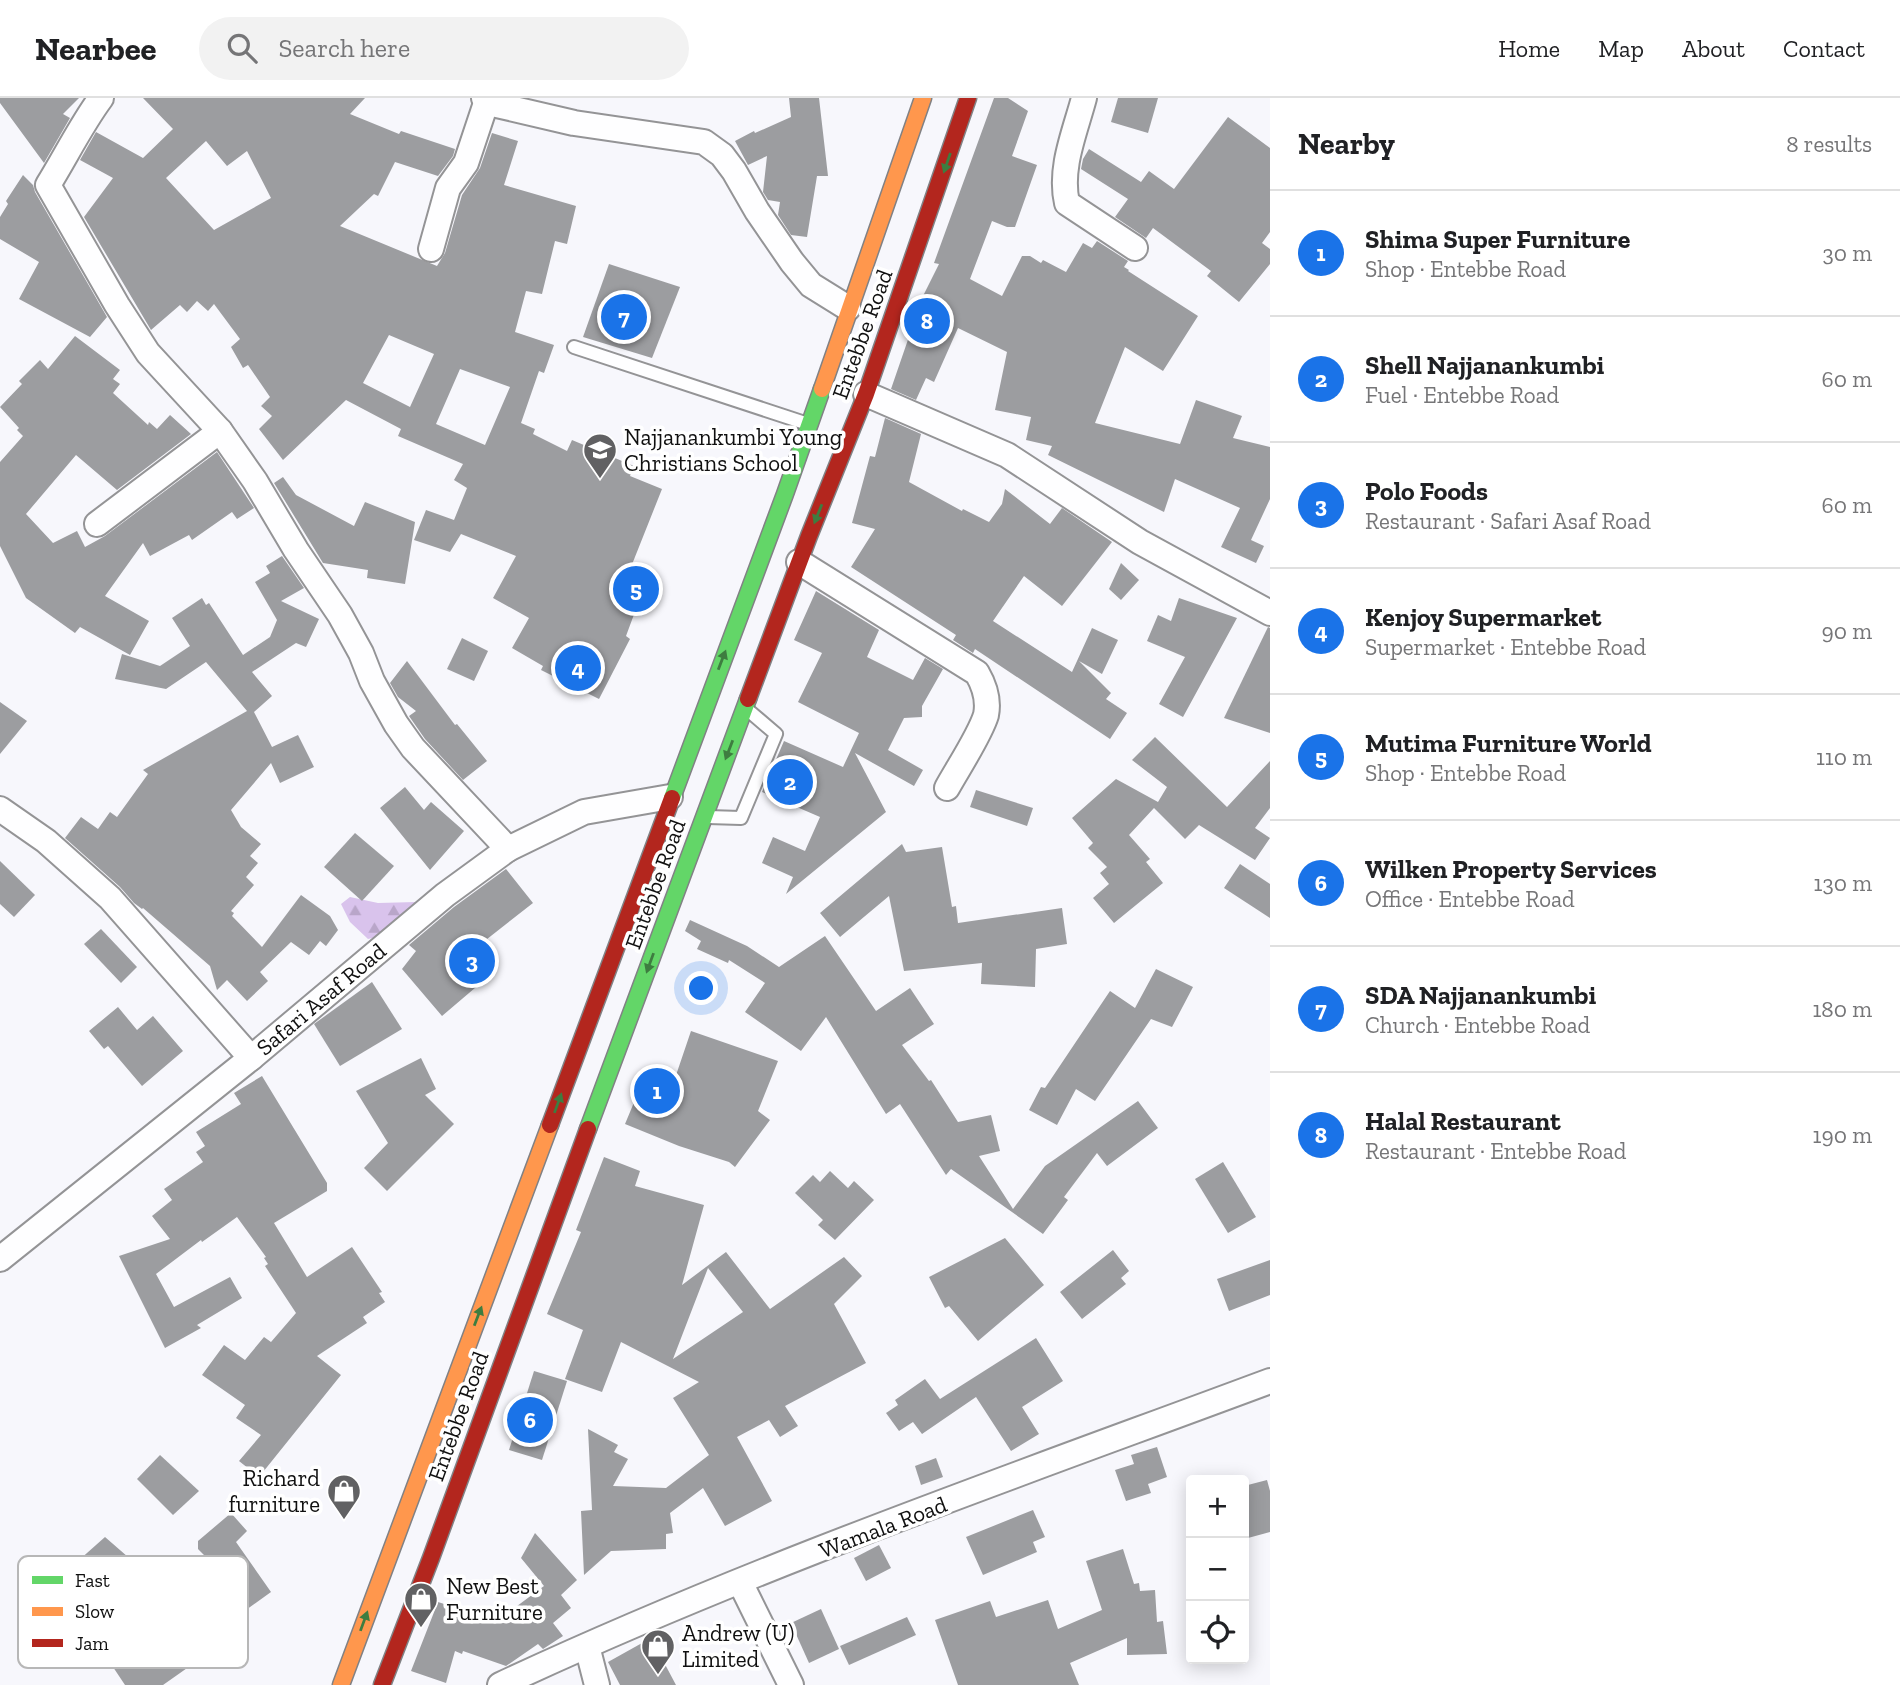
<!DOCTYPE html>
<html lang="en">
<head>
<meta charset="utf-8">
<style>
  :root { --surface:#fff; --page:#f2f2f2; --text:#202124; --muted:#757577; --line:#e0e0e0; --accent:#1a73e8 }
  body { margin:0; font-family:"Zilla Slab",serif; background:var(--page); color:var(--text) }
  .controls { position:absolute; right:21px; bottom:21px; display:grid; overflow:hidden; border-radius:7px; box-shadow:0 4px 18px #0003 }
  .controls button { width:63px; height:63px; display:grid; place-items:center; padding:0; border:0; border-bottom:2px solid var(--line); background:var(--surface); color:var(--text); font:35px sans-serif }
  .you { position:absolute; left:702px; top:891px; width:24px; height:24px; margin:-18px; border:5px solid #fff; border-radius:50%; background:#1a73e8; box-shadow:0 0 0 10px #1a73e833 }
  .badge { display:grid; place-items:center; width:46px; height:46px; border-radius:50%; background:var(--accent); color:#fff; font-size:23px; font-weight:700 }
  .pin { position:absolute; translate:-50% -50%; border:4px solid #fff; box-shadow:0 2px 7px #0006 }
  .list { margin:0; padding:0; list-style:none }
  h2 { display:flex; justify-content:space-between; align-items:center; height:91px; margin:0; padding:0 28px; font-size:30px }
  h2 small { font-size:23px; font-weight:400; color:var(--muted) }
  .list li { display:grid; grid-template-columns:46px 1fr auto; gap:21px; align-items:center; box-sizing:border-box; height:126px; padding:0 28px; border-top:2px solid var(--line) }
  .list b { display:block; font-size:26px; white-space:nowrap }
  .list p { margin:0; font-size:23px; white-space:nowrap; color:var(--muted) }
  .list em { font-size:23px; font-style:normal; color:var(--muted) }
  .icon { flex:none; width:38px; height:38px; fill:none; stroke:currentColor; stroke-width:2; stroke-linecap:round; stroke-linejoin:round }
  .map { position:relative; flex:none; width:1270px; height:1587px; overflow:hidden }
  header { display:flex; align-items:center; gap:42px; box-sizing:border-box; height:98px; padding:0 35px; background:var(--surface); border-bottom:2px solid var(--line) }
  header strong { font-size:33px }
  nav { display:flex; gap:38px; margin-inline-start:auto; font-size:24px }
  .search { width:490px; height:63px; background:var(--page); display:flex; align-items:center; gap:18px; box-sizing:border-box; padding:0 24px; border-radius:38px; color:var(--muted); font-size:26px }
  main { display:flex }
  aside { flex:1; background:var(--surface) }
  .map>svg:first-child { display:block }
  .forest { fill:url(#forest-firs) }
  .building { fill:#9c9da0; fill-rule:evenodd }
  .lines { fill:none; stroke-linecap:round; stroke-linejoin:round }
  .lane-casing { stroke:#949496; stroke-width:16 }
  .street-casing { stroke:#949496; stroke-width:28 }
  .fast-casing { stroke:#818184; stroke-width:19 }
  .slow-casing { stroke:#818184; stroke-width:19 }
  .jam-casing { stroke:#818184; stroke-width:19 }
  .lane { stroke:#fefeff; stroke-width:12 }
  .street { stroke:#fefeff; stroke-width:24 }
  .fast { stroke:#63d668; stroke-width:16 }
  .slow { stroke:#ff974d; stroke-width:16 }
  .jam { stroke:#b3261e; stroke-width:16 }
  .oneway { fill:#3e7d40 }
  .labels { text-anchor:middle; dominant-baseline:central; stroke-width:7; stroke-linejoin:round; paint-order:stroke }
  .street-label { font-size:23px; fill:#101010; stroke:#fff }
  .poi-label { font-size:23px; fill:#101010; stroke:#fff; text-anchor:start }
  .key { fill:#fff; stroke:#b7b7b7; stroke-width:2 }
  .key-label { font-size:19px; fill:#101010 }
</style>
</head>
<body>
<header>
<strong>Nearbee</strong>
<div class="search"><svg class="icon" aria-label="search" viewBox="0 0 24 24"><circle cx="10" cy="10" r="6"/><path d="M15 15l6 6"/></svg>Search here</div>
<nav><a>Home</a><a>Map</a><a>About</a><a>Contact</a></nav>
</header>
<main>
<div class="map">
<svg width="1270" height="1587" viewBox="0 0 1270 1587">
  <defs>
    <pattern id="forest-firs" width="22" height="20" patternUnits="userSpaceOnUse" patternTransform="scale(1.75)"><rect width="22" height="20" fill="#d9c3ec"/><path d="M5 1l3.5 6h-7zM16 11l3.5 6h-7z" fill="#b9a6c9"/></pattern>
  </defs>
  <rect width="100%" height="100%" fill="#f7f7fc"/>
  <polygon class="forest" points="350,799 378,805 416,804 417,814 391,836 368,841 350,824 341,806"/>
  <g class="building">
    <polygon points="0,0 79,0 63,16 70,20 44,65 0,5"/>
    <path d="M 143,0 L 365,0 L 350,16 L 399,36 L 401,33 L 455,51 L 453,58 L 438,78 L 395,64 L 378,98 L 374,96 L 340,128 L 437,168 L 445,155 L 462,97 L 480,70 L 492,35 L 518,43 L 504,87 L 576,108 L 567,146 L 555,143 L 542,196 L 526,193 L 515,234 L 554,247 L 544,275 L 539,273 L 521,325 L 535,331 L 533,336 L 567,353 L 572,342 L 634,368 L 630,378 L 662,391 L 631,469 L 649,476 L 626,538 L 630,541 L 599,601 L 541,572 L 543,568 L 512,550 L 529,520 L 493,500 L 516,458 L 461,436 L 450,454 L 414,442 L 426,412 L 454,422 L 467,390 L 454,382 L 463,366 L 398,338 L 401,331 L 346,302 L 283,362 L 259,331 L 272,318 L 261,308 L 270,299 L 248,267 L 243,270 L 231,249 L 240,241 L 214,206 L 208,213 L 197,203 L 187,214 L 180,207 L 151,232 L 84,119 L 113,80 L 80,62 L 96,34 L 143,60 L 173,31 ZM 206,43 L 227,68 L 247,53 L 271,100 L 214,132 L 166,80 ZM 389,237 L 434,256 L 410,309 L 363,285 ZM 460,271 L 510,289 L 485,347 L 436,326 Z"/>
    <polygon points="789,0 819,0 828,78 817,78 807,139 791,137 778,117 780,104 768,102 763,94 767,58 748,67 735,43 754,33 755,35 791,19"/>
    <polygon points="994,0 1008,0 1028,13 1012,58 1037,67 1015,129 1007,129 992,123 970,181 1002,198 1022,158 1030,158 1041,165 1043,162 1066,174 1083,145 1092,150 1097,143 1128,163 1124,169 1129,172 1128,173 1198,218 1163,273 1125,249 1095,325 1180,346 1196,302 1242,318 1233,340 1270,349 1270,401 1251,442 1264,448 1256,465 1221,449 1240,410 1175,381 1164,414 1048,357 1052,348 1026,342 1031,319 995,312 1007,254 958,230 934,284 926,280 916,302 891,291 923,198 939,166 934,165"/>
    <polygon points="1118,0 1158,0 1148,35 1111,24"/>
    <polygon points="1228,19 1270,50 1270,134 1262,145 1270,151 1270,166 1239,204 1207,178 1211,173 1153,130 1146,140 1115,119 1128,101 1081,71 1083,61 1089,51 1141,84 1149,73 1174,91"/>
    <polygon points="23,77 33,87 35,94 107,219 90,239 19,201 39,164 0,141 0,119 8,106 6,103"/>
    <polygon points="609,166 680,189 652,260 583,239"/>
    <polygon points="75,238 120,272 113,281 120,286 113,295 148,327 149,324 157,331 170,317 191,336 117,392 76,357 26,416 53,445 77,433 85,449 105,438 217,354 254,410 237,421 232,414 192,442 189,437 150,458 143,445 105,498 149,523 130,557 80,529 75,535 26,500 0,448 0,364 23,338 17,332 19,330 0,309 22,286 19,283 40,262 48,271"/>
    <polygon points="885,320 921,336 909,384 962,413 963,411 989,424 1002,406 1005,391 1050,426 1062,410 1112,444 1062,508 1024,478 993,523 1072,574 1092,530 1118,542 1102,576 1079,563 1111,595 1106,601 1127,615 1110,641 975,551 973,555 953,542 956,537 851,469 875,431 852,425 870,358 875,359"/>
    <polygon points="283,379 296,397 354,428 365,404 415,424 405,486 367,480 368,472 323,465 274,385"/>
    <polygon points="282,458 304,490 281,503 319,521 306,549 296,545 252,574 272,598 254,614 272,649 298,637 314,669 280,685 271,665 231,712 241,729 261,746 250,758 258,765 246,779 254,787 231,813 234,815 232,818 262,849 301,797 330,818 338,832 326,848 320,843 309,857 291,844 260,874 268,883 247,903 227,882 217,892 210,868 143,810 142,811 134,805 120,789 65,740 81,719 98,731 110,714 117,719 148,676 143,672 247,613 206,564 166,591 115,581 122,556 160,568 190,548 172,520 202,500 206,507 209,505 243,557 270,539 277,522 255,484 270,475 266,468"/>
    <polygon points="1121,465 1139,482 1121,502 1109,491"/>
    <polygon points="816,493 879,532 867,559 913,582 925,560 943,571 922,608 922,619 904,620 888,652 923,672 914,688 855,655 886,714 786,796 793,779 762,765 773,739 805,753 820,719 762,694 784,643 843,669 859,635 798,604 822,555 794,542"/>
    <polygon points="1179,500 1237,520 1183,619 1159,606 1185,559 1147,543 1158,517 1171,523"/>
    <polygon points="1268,529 1270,530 1270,635 1224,620"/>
    <polygon points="462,540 488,553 474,583 447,571"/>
    <polygon points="407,563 455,627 457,626 487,663 463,682 425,641 409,618 416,613 398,599 390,585"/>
    <polygon points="0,604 27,623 0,656"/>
    <polygon points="1155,639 1227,709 1270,663 1270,710 1255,730 1270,740 1255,762 1199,727 1185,741 1154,710 1129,737 1150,761 1146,764 1163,785 1114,825 1093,800 1109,786 1100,775 1107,769 1088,750 1093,745 1072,720 1116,681 1158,704 1167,689 1132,662"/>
    <polygon points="405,689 424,712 431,704 464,733 430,772 380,710"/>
    <polygon points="976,692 1033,710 1027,728 970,709"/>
    <polygon points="355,735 394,768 362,803 324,769"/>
    <polygon points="902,746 906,754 942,749 952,809 956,808 958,825 1062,810 1067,846 1036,851 1035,889 981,886 982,865 904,873 889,798 840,839 820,815"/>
    <polygon points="0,763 35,797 14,819 0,806"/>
    <polygon points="1240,766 1270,786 1270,820 1224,790"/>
    <polygon points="506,771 533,805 482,845 494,859 482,869 489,878 442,918 402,871 416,853 409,847 454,809"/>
    <polygon points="690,822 747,848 779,869 825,838 876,913 910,890 934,926 902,947 929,983 931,982 958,1024 991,1017 1000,1053 979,1058 1013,1111 1045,1068 1138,1003 1158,1030 1107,1068 1097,1055 1064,1099 1068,1102 1043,1136 951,1071 946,1077 900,1006 886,1016 826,919 801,953 745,914 765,885 729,862 728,865 697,851 701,843 685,833"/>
    <polygon points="101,831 137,869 121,885 84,846"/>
    <polygon points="1156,871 1193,889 1172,929 1151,921 1095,1003 1076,991 1057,1027 1029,1012 1041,989 1045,990 1110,893 1135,910"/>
    <polygon points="372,884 402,931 340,968 314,926"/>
    <polygon points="118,909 137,932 153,918 183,953 142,988 108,948 104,951 89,933"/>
    <polygon points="691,933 778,963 758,1013 770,1022 735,1069 729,1064 679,1048 625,1026 645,978 672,989"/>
    <polygon points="421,960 436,991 425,997 454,1026 387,1093 364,1070 388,1045 356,993"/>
    <polygon points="262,978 327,1085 327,1093 274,1125 307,1179 352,1149 382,1194 379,1195 385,1204 363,1219 367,1225 317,1258 341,1277 259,1379 239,1363 261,1337 236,1320 245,1307 202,1277 224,1247 245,1262 264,1239 271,1244 296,1215 265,1168 268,1166 264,1160 266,1159 237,1119 202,1144 201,1142 156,1176 174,1209 230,1179 242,1200 197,1227 201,1230 165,1250 119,1158 170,1141 152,1118 172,1102 164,1091 203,1064 196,1054 205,1048 196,1034 241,1006 234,995"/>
    <path d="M 604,1059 L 640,1073 L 635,1088 L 704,1107 L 682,1187 L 726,1154 L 770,1211 L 844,1159 L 862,1178 L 834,1206 L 866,1265 L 785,1308 L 798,1328 L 780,1339 L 769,1322 L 737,1339 L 772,1403 L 725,1428 L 703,1390 L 670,1415 L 673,1435 L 666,1436 L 666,1451 L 611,1453 L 584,1477 L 581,1413 L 592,1412 L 588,1331 L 618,1347 L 614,1354 L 628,1361 L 613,1388 L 666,1390 L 709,1357 L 673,1300 L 699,1284 L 621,1244 L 602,1294 L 565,1281 L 583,1232 L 547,1216 L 581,1134 L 576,1132 ZM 708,1170 L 743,1214 L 673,1261 Z"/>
    <polygon points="1223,1064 1256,1119 1228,1135 1195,1081"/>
    <polygon points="830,1073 848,1090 854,1083 874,1102 835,1142 818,1127 823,1122 795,1095 813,1077 820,1084"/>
    <polygon points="1005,1140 1044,1187 978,1243 949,1208 945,1210 929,1179"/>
    <polygon points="1113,1152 1129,1173 1121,1180 1126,1186 1082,1221 1060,1194"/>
    <polygon points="1270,1162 1270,1197 1229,1213 1217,1181"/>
    <polygon points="1036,1240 1063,1283 1022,1309 1039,1336 1011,1353 976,1299 922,1336 913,1324 899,1333 886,1315 898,1307 895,1302 925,1281 940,1301"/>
    <polygon points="534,1273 567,1283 542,1362 509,1352"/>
    <polygon points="1157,1349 1167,1379 1148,1386 1151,1395 1126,1403 1115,1372 1134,1366 1131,1357"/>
    <polygon points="160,1357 199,1393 173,1417 137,1381"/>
    <polygon points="936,1360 943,1379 921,1387 915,1368"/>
    <polygon points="1267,1382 1270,1393 1270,1434 1248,1440 1244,1422 1244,1388"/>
    <polygon points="1033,1412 1045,1439 1033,1444 1037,1454 983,1477 966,1439"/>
    <polygon points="231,1415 247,1433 236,1444 271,1494 215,1534 196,1510 165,1530 190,1568 163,1587 125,1587 101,1551 99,1552 65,1494 73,1477 69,1471 105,1439 128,1459 105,1480 126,1504 159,1476 170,1485 209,1462 198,1451 198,1443"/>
    <polygon points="535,1435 577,1482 561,1497 571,1510 553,1525 563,1538 543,1551 538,1546 506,1568 463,1553 462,1556 455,1553 446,1585 411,1573 438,1504 497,1523 544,1488 521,1460"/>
    <polygon points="879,1447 891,1470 866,1483 854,1460"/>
    <polygon points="1123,1451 1134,1486 1139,1485 1140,1493 1155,1492 1157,1524 1163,1523 1167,1556 1127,1557 1127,1540 1070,1565 1079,1587 958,1587 935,1522 990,1503 996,1519 1048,1502 1058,1531 1102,1512 1086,1463"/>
    <polygon points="821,1511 839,1551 809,1565 791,1525"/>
    <polygon points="907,1519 916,1537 849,1567 840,1548"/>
    <polygon points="651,1540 676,1587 620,1587 608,1564"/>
  </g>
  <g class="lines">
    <g class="lane-casing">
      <g id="lane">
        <polyline points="574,249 805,325"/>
        <polyline points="708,719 741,720 776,636 749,613"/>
      </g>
    </g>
    <g class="street-casing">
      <g id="street">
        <path d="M 101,0 C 81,27 66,58 48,87 L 117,207 L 148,255 L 220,333 L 255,383 L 296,452 L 340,517 L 361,555 L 372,583 L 396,626 L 413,650 L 508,751"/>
        <polyline points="484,0 497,7 574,25 704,44 722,57 734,73 757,113 792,164 811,187 848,210"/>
        <path d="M 1084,0 C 1075,34 1059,70 1067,105 L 1135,150"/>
        <polyline points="431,151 448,90 466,65 487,2"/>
        <polyline points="866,296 1007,357 1140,444 1270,515"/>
        <polyline points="97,426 220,333"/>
        <path d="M 799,464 L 977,575 C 984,587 989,602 986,617 C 980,637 958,670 947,690"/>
        <polyline points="0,711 46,743 110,800 251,960"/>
        <polyline points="0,1161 251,960 445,797 508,751 584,714 670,699"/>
        <polyline points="740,1484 791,1587"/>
        <polyline points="587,1548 597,1587"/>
        <path d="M 500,1587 C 750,1470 1012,1379 1270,1283"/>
      </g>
    </g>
    <g class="fast-casing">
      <g id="fast">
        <polyline points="672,700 785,396 822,291"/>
        <polyline points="588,1031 748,601"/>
      </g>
    </g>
    <g class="slow-casing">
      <g id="slow">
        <polyline points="822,291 923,0"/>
        <polyline points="341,1587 550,1027"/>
      </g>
    </g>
    <g class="jam-casing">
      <g id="jam">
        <polyline points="748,601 809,438 866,296 968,0"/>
        <polyline points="550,1027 672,700"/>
        <polyline points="382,1587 431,1460 588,1031"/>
      </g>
    </g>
    <use href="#lane" class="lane"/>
    <use href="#street" class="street"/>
    <use href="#fast" class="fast"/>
    <use href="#slow" class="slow"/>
    <use href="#jam" class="jam"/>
  </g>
  <defs><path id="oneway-solid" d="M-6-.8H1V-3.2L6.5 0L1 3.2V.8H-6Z" transform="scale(1.75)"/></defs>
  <g class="oneway">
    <use href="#oneway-solid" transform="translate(947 65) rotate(109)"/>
    <use href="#oneway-solid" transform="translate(818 416) rotate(112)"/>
    <use href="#oneway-solid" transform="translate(722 562) rotate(-69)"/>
    <use href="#oneway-solid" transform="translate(729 652) rotate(111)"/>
    <use href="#oneway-solid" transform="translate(650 865) rotate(110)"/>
    <use href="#oneway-solid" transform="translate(558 1005) rotate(-70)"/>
    <use href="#oneway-solid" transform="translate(478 1218) rotate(-69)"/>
    <use href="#oneway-solid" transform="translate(364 1523) rotate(-70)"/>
  </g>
  <defs>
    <g id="school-pin" transform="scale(1.75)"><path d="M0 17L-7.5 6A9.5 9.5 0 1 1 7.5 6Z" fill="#616163" stroke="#fff"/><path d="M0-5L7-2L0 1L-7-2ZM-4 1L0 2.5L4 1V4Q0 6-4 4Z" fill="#fff"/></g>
    <g id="shop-pin" transform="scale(1.75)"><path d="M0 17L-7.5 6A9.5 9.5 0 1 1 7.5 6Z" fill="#616163" stroke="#fff"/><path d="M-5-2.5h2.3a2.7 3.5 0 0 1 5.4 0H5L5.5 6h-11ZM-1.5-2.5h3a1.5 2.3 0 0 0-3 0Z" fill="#fff"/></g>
  </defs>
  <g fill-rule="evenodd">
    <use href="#school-pin" x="600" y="352"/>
    <use href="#shop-pin" x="344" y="1393"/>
    <use href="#shop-pin" x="421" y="1501"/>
    <use href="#shop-pin" x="658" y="1548"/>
  </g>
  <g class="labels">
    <g class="street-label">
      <text transform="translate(862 236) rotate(-70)">Entebbe Road</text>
      <text transform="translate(655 786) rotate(-70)">Entebbe Road</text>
      <text transform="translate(321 901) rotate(-40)">Safari Asaf Road</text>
      <text transform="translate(458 1318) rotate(-70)">Entebbe Road</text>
      <text transform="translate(883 1429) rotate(-21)">Wamala Road</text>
    </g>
    <g class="poi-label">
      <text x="624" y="339">Najjanankumbi Young<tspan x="624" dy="26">Christians School</tspan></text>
      <text x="320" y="1380" text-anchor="end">Richard<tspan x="320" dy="26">furniture</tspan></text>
      <text x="446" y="1488">New Best<tspan x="446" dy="26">Furniture</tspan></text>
      <text x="682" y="1535">Andrew (U)<tspan x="682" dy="26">Limited</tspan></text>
    </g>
  </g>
  <rect x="18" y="1458" width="230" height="112" rx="10" class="key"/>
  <rect x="32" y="1478" width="31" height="8" fill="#63d668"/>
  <rect x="32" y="1509" width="31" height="9" fill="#ff974d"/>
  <rect x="32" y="1541" width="31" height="8" fill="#b3261e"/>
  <g class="key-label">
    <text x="75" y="1489">Fast</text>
    <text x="75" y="1520">Slow</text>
    <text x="75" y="1552">Jam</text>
  </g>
</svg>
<div class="controls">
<button>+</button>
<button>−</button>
<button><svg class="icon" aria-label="locate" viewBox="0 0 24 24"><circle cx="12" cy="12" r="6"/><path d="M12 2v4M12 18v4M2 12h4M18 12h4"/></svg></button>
</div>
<div class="you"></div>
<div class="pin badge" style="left:657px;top:993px">1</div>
<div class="pin badge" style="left:790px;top:684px">2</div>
<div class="pin badge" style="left:472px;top:863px">3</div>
<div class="pin badge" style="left:578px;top:570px">4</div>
<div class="pin badge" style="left:636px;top:491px">5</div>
<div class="pin badge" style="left:530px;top:1322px">6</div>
<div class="pin badge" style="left:624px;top:219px">7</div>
<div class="pin badge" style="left:927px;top:223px">8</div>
</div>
<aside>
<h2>Nearby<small>8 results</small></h2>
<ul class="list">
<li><span class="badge">1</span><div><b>Shima Super Furniture</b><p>Shop · Entebbe Road</p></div><em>30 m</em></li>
<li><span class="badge">2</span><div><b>Shell Najjanankumbi</b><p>Fuel · Entebbe Road</p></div><em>60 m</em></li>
<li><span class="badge">3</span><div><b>Polo Foods</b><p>Restaurant · Safari Asaf Road</p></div><em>60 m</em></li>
<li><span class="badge">4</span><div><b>Kenjoy Supermarket</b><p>Supermarket · Entebbe Road</p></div><em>90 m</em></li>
<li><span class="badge">5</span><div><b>Mutima Furniture World</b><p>Shop · Entebbe Road</p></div><em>110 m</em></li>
<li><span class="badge">6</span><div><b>Wilken Property Services</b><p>Office · Entebbe Road</p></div><em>130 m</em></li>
<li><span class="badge">7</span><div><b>SDA Najjanankumbi</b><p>Church · Entebbe Road</p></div><em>180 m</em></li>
<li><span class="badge">8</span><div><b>Halal Restaurant</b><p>Restaurant · Entebbe Road</p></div><em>190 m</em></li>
</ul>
</aside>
</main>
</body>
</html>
